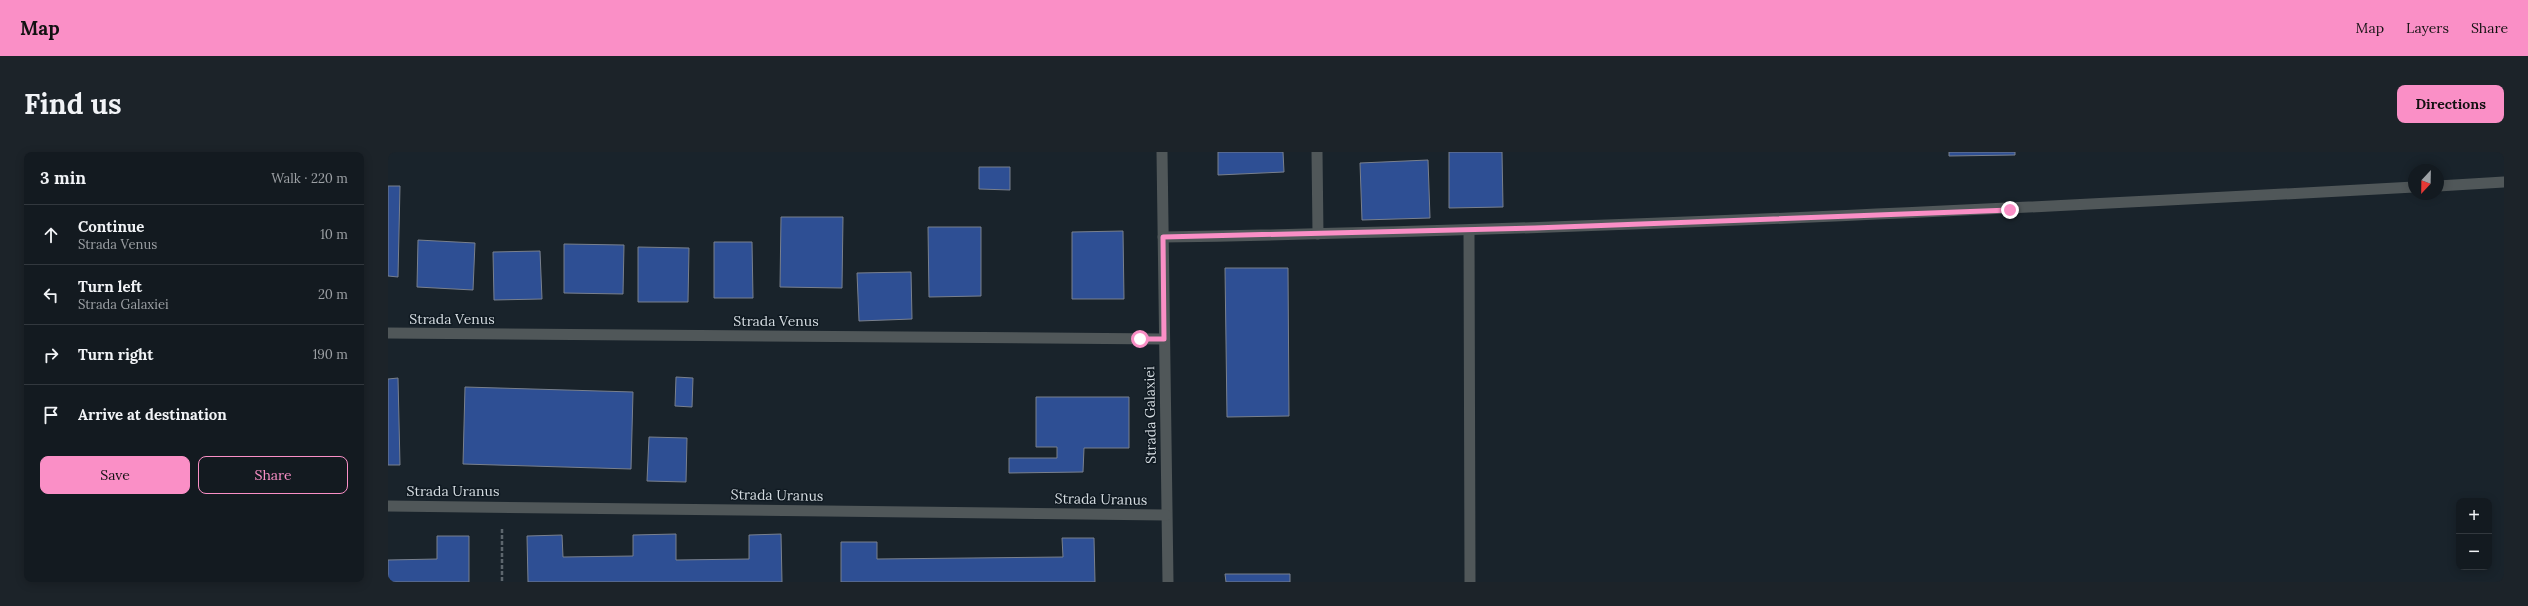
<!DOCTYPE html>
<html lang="en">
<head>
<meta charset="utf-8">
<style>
  :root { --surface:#131a20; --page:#1c2329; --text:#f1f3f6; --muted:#9da1a5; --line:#32383e; --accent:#fa8fc6 }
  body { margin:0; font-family:Lora,serif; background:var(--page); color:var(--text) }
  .controls { position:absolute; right:12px; bottom:12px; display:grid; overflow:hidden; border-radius:8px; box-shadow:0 2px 10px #0003 }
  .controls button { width:36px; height:36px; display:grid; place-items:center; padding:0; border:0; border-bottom:1px solid var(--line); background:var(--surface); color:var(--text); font:20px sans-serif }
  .compass { position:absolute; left:2020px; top:12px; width:36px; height:36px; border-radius:50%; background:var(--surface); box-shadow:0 2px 10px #0003; rotate:202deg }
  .stop { position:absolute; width:12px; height:12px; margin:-9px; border:3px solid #fa8fc6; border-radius:50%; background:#fff }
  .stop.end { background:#fa8fc6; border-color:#fff; box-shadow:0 1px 4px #0008 }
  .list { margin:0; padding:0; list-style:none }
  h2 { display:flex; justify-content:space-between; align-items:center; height:52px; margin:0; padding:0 16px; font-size:17px }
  h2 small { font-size:13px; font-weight:400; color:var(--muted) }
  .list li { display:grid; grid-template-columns:26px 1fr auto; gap:12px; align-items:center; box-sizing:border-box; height:60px; padding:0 16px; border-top:1px solid var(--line) }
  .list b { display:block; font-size:15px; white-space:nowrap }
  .list p { margin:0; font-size:13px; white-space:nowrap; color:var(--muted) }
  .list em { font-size:13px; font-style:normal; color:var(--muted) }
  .actions { display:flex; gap:8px; padding:12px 16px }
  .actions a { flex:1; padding:9px 0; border:1px solid var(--accent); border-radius:8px; text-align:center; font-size:14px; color:var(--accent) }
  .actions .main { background:var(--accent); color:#111 }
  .icon { flex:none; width:22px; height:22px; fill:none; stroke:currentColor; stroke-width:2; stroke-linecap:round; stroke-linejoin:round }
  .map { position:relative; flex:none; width:2116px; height:430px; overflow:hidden; border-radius:8px }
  header { display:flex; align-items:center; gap:24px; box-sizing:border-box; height:56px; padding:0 20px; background:var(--accent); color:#111 }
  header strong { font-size:19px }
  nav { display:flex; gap:22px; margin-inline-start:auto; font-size:14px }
  .intro { display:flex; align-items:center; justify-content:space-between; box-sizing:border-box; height:96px; padding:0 24px }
  h1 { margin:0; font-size:28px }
  .button { padding:10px 18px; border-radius:8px; background:var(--accent); color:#111; font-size:14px; font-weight:700 }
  main { display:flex; gap:24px; padding:0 24px }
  aside { flex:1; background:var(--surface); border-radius:8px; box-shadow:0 2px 10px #0003 }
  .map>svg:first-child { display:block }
  .building { fill:#2e4f94; stroke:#79808d }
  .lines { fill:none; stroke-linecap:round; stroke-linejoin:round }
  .path { stroke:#5d666d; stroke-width:2.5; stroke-dasharray:4 2; stroke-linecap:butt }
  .minor { stroke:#505759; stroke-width:11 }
  .route { stroke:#fa8fc6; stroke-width:5 }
  .labels { text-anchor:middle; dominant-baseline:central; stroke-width:3; stroke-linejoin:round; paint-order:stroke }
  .street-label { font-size:14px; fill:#d6dde2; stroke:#101a22 }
</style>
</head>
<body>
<header>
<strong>Map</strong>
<nav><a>Map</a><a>Layers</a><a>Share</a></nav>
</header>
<div class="intro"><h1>Find us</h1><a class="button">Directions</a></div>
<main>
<aside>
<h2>3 min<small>Walk · 220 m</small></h2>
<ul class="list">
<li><svg class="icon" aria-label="ahead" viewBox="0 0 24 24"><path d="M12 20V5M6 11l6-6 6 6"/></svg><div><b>Continue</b><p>Strada Venus</p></div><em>10 m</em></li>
<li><svg class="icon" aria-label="left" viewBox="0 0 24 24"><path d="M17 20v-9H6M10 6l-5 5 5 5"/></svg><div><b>Turn left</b><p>Strada Galaxiei</p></div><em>20 m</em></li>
<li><svg class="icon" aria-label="right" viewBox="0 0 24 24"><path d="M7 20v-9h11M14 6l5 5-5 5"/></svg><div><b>Turn right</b></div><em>190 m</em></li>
<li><svg class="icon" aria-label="arrive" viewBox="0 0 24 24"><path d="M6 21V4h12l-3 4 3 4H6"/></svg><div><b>Arrive at destination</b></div></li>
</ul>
<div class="actions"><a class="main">Save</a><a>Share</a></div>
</aside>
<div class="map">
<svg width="2116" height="430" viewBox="0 0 2116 430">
  <rect width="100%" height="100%" fill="#19232b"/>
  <g class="building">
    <polygon points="830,0 895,0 896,20 830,23"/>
    <polygon points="1061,0 1114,0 1115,55 1061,56"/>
    <polygon points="1561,0 1627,0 1627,3 1561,4"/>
    <polygon points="1040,8 1042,66 974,68 972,11"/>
    <polygon points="591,15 622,15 622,38 591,37"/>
    <polygon points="0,34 12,34 10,125 0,124"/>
    <polygon points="393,65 455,65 454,136 392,135"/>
    <polygon points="540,75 593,75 593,144 541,145"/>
    <polygon points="735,79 736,147 684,147 684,80"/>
    <polygon points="30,88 87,91 85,138 29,135"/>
    <polygon points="326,90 364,90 365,146 326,146"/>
    <polygon points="176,92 236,93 235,142 176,141"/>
    <polygon points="250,95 301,96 300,150 250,150"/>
    <polygon points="152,99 154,147 106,148 105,100"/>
    <polygon points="837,116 900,116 901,264 839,265"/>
    <polygon points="523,120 524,167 471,169 469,121"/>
    <polygon points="288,225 305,226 304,255 287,254"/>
    <polygon points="10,226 12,313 0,313 0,227"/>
    <polygon points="77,235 245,240 243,317 75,312"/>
    <polygon points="648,245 741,245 741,296 696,296 695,320 621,321 621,306 669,306 669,295 648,295"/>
    <polygon points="261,285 299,286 298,330 259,329"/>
    <polygon points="288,382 288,408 361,407 361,383 393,382 394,430 140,430 139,384 174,383 175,405 245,404 245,383"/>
    <polygon points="49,384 81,384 81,430 0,430 0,408 49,407"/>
    <polygon points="674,386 706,386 707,430 453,430 453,390 489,390 489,407 675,405"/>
    <polygon points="837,422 902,422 902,430 838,430"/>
  </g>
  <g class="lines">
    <polyline class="path" points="114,377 114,430"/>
    <g class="minor">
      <polyline points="774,0 780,430"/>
      <polyline points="929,0 930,82"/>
      <polyline points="2050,34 2116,30"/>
      <polyline points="1081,78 1082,430"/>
      <path d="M 775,85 C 1192,78 1609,58 2026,35"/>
      <polyline points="0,181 776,187"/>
      <polyline points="0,354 778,363"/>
    </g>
  </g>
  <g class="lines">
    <polyline class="route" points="752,187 776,187 775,85 1147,76 1622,58"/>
  </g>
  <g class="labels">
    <g class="street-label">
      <text x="64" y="167">Strada Venus</text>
      <text x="388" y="169">Strada Venus</text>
      <text transform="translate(762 263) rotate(-91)">Strada Galaxiei</text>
      <text x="65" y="339">Strada Uranus</text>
      <text transform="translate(389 343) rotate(1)">Strada Uranus</text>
      <text transform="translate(713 347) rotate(1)">Strada Uranus</text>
    </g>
  </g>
</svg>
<div class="controls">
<button>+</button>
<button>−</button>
</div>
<svg class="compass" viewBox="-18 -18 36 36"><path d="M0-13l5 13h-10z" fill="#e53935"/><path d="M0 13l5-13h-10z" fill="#9da1a5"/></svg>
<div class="stop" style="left:752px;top:187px"></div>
<div class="stop end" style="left:1622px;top:58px"></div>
</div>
</main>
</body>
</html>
